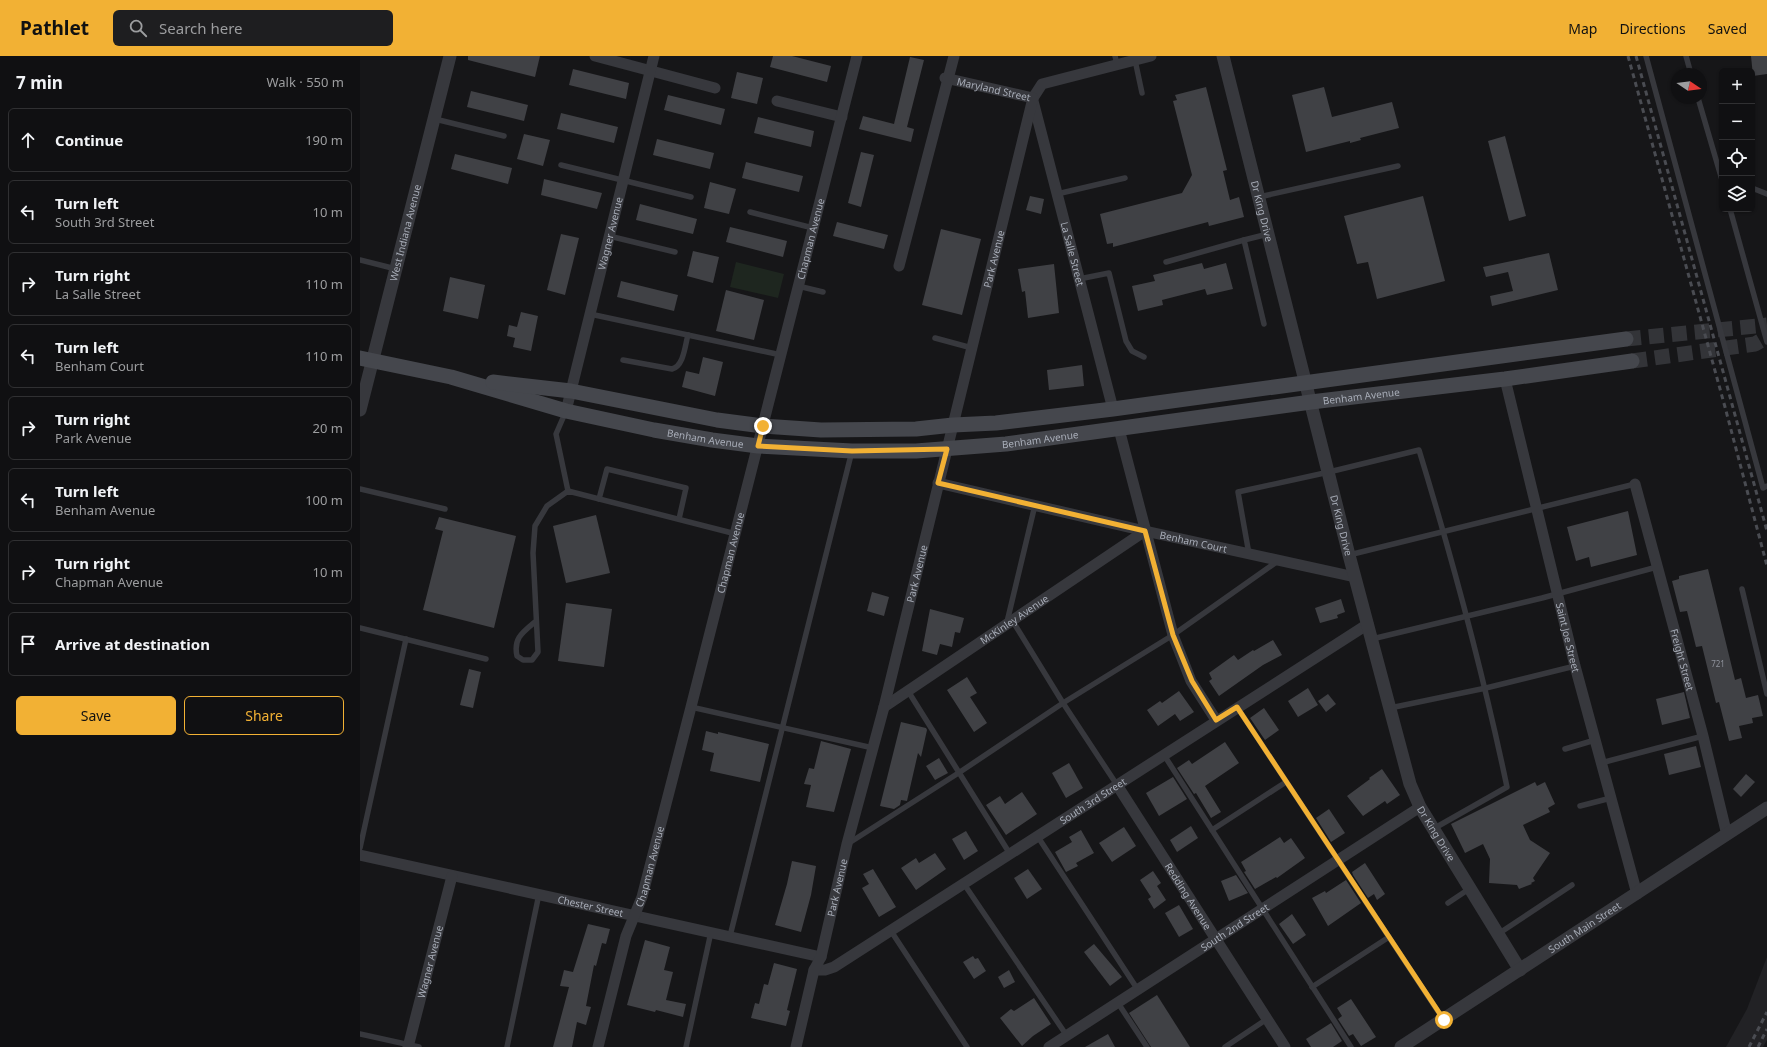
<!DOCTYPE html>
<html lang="en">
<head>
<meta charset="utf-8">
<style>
  :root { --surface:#101012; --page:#1e1e20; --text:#f1f3f6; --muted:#9c9d9f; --line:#303032; --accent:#f2b134 }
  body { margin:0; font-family:"Noto Sans",sans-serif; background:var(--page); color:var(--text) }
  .controls { position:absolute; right:12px; top:12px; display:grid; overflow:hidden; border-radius:6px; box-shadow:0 1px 3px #0004 }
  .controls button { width:36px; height:36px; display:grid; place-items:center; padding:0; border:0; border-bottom:1px solid var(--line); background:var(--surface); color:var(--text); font:20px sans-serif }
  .compass { position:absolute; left:1311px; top:12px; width:36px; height:36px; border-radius:50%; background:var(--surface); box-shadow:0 1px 3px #0004; rotate:103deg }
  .stop { position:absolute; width:12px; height:12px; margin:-9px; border:3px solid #f2b134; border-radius:50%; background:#fff }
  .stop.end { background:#f2b134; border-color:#fff; box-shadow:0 1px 4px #0008 }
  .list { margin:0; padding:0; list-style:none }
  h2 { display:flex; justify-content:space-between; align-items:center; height:52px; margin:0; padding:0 16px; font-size:17px }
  h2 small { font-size:13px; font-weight:400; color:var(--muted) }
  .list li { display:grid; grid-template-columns:26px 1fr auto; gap:12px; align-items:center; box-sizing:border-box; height:64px; margin:0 8px 8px; padding:0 8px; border:1px solid var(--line); border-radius:6px }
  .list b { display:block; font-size:15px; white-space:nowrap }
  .list p { margin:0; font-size:13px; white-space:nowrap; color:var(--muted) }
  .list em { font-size:13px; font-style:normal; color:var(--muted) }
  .actions { display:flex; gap:8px; padding:12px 16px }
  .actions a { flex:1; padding:9px 0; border:1px solid var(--accent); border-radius:6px; text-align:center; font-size:14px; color:var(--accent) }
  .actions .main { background:var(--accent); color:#111 }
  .icon { flex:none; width:22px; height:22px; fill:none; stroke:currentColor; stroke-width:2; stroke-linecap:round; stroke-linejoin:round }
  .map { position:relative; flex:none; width:1407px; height:991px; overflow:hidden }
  header { display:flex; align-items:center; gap:24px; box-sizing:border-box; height:56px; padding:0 20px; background:var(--accent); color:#111 }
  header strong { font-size:19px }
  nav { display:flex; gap:22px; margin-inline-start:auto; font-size:14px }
  .search { width:280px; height:36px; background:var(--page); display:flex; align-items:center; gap:10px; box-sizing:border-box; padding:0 14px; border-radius:6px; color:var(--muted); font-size:15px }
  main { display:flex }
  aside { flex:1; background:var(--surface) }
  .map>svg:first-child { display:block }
  .built { fill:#222225 }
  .green { fill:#1e261f }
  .building { fill:#404145 }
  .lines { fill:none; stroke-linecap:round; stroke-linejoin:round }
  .secondary-tunnel { stroke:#333438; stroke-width:15; stroke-dasharray:15 8; stroke-linecap:butt }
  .service { stroke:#37383d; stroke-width:5.5 }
  .minor { stroke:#37383d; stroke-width:11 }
  .tertiary { stroke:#37383d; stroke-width:13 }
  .secondary { stroke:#45474d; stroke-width:15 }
  .rail { stroke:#4a4c52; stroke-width:3; stroke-dasharray:5 4; stroke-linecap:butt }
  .route { stroke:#f2b134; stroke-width:5 }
  .labels { text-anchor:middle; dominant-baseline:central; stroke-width:3; stroke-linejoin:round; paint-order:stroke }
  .number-label { font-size:8px; fill:#8e929b }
  .street-label { font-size:10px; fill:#a8adb8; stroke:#111113 }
</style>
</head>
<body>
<header>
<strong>Pathlet</strong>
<div class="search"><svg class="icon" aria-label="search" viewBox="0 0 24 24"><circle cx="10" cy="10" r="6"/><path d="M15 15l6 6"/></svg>Search here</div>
<nav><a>Map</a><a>Directions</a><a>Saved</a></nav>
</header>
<main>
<aside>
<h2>7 min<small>Walk · 550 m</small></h2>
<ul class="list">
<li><svg class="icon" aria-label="ahead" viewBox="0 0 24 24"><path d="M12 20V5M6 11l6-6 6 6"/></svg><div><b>Continue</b></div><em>190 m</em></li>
<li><svg class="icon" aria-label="left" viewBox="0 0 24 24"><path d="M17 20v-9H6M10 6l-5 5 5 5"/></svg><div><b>Turn left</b><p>South 3rd Street</p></div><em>10 m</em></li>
<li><svg class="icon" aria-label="right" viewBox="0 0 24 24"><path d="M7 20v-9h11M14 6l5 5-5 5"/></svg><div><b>Turn right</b><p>La Salle Street</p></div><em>110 m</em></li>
<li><svg class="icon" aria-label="left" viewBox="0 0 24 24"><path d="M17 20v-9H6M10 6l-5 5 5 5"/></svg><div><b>Turn left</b><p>Benham Court</p></div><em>110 m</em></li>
<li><svg class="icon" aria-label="right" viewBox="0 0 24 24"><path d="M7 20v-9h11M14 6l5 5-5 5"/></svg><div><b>Turn right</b><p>Park Avenue</p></div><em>20 m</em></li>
<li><svg class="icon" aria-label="left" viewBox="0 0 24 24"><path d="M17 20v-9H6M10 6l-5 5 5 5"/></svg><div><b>Turn left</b><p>Benham Avenue</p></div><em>100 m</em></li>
<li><svg class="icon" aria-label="right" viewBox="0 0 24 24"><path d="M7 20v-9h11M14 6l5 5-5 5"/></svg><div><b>Turn right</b><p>Chapman Avenue</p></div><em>10 m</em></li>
<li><svg class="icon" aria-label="arrive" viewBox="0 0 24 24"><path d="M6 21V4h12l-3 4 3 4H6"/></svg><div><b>Arrive at destination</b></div></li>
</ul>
<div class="actions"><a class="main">Save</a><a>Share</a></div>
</aside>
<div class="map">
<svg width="1407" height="991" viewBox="0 0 1407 991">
  <rect width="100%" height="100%" fill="#161618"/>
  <polygon class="built" points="1407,901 1407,984 1403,991 1366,991 1387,953"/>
  <polygon class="green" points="376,206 424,218 418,242 370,231"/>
  <g class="building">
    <polygon points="108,0 180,0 175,21 108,4"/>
    <polygon points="413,0 432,0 471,10 467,26 410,11"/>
    <polygon points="1391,0 1407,0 1407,18 1393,20"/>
    <polygon points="550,1 564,4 547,71 554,73 551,86 499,73 503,60 534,68"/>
    <polygon points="213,13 269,27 266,43 209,29"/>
    <polygon points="377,16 403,22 397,48 371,42"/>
    <polygon points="846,31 867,114 863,115 870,144 879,141 884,161 849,170 848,166 753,191 753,187 747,188 740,158 822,137 832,119 813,45 817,44 815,39"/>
    <polygon points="964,31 972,61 1032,46 1039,72 1000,82 1001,84 990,87 990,85 946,96 932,39"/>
    <polygon points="111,35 168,49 164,65 107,51"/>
    <polygon points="308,39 365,53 361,69 304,54"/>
    <polygon points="201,57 258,71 254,87 197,73"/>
    <polygon points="398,61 454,75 451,91 394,77"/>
    <polygon points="164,78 190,84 183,110 157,103"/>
    <polygon points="1145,80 1166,160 1149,165 1128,85"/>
    <polygon points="297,83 354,97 350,113 293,99"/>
    <polygon points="501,96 514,99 501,151 488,147"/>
    <polygon points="95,98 152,112 148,128 91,113"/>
    <polygon points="386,106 443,120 439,136 382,122"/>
    <polygon points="184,123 242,137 237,153 181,139"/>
    <polygon points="350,126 376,133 369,158 344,152"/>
    <polygon points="670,140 684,143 681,158 666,154"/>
    <polygon points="1063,140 1085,225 1017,243 1008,206 997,208 984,160"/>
    <polygon points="280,148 337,163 333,178 276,164"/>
    <polygon points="477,166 528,179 524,193 473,180"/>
    <polygon points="370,171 427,185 423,201 366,186"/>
    <polygon points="581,173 621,183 602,259 562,249"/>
    <polygon points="201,178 219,182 205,239 187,234"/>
    <polygon points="333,195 359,201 353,227 327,220"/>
    <polygon points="1189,197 1198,234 1132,250 1130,240 1153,235 1148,216 1126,221 1123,211"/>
    <polygon points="842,207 844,213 866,207 873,233 847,239 845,233 802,244 803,249 778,255 772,230 795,225 793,219"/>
    <polygon points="694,208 699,257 668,262 665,235 662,236 658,213"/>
    <polygon points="90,221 125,229 118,263 83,255"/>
    <polygon points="261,225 318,239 314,255 257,241"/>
    <polygon points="366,234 404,244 394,284 356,275"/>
    <polygon points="161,256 178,260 171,295 153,291 155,282 147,280 149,269 157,271"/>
    <polygon points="343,301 363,306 355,340 322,331 326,315 339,318"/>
    <polygon points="722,309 724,330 689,334 687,314"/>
    <polygon points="1268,455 1277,499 1231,511 1229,501 1216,505 1207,471"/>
    <polygon points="236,459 250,517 206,527 193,470"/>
    <polygon points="79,461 156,480 134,572 63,554 83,475 75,473"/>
    <polygon points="1348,513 1375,624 1381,622 1386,642 1398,639 1403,660 1392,662 1393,667 1379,670 1382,682 1369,685 1359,646 1356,647 1342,590 1336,591 1327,555 1320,556 1312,525 1319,523 1319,520"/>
    <polygon points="512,536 529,541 524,560 507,555"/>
    <polygon points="981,543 985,556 977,559 978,562 960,567 955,552"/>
    <polygon points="206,547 252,553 244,611 198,605"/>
    <polygon points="570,553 604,562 600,577 595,576 592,591 580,588 577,599 562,595"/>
    <polygon points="913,584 922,599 903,609 859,640 849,625 852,623 849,617 874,599 878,604 893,594 894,595"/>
    <polygon points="109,613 121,616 113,652 100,649"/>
    <polygon points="607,621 617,637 610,641 627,667 614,676 587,634"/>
    <polygon points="948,632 958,649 938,661 928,645"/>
    <polygon points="819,635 834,656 820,665 815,658 798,670 787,654 800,645 802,647"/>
    <polygon points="1324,636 1330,662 1302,669 1296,643"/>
    <polygon points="968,638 976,648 966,656 958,645"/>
    <polygon points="904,652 919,674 905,684 890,662"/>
    <polygon points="541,666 566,672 567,674 561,701 558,697 547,745 541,744 540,749 534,753 520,750"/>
    <polygon points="346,675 358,678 358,676 409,688 400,726 350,715 354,697 342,694"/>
    <polygon points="461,685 491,693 474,756 446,751 451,729 444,728 449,712 454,713"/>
    <polygon points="865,686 879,707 845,730 861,756 851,762 836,737 834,738 817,712 829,704 832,708"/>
    <polygon points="1336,690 1341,711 1309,719 1304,698"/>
    <polygon points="579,702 588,717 575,724 566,710"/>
    <polygon points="709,707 723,732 706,742 692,717"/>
    <polygon points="1022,713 1040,739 1027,748 1025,745 1003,760 987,740 1010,723 1009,722"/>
    <polygon points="1386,718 1395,726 1381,741 1373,733"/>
    <polygon points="813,721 827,743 799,760 786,737"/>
    <polygon points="1175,726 1177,730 1185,726 1195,748 1188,752 1190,756 1163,769 1170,784 1190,797 1173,822 1175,825 1171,827 1172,828 1159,833 1157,829 1129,827 1130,803 1123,788 1105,797 1091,768"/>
    <polygon points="662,736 677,758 646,779 626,749 640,740 645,748"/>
    <polygon points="969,753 985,777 971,786 956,762"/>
    <polygon points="831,770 838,782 817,796 810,784"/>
    <polygon points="764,771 776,790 752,806 739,787"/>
    <polygon points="721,774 734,797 716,807 718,810 706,816 695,796 712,786 709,781"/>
    <polygon points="606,775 618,795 604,804 592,783"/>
    <polygon points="920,781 924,787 931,782 945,802 917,822 916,821 895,833 884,816 886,815 881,806"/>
    <polygon points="575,797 586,813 556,834 541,812 556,802 559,807"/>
    <polygon points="432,805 456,810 451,839 441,876 415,869 427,828"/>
    <polygon points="1005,807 1025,838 1017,844 1014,838 1008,842 993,819 992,816"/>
    <polygon points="513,813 536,851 519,861 502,832 509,828 503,818"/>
    <polygon points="668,813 682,833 667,843 654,822"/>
    <polygon points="793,815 801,827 797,830 806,844 794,853 788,843 791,841 780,824"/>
    <polygon points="876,819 888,837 869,845 861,825"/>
    <polygon points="986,824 1001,847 968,870 952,842 965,835 966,837"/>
    <polygon points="819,849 833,873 819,881 805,857"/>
    <polygon points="932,858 946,879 933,888 919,868"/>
    <polygon points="228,868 250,873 246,888 242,887 236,910 234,909 226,950 231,951 226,969 217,966 212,991 193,991 209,931 200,930 204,914 213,916"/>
    <polygon points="285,884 310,891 304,914 313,916 306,944 326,948 323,961 296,954 295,956 267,949"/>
    <polygon points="734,888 762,921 750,930 724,896"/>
    <polygon points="613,900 615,903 618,902 626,915 614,923 603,906"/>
    <polygon points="414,907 437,913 427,954 430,955 426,970 391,962 395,947 399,948 404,928 408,929"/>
    <polygon points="649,914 655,926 644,932 638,921"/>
    <polygon points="797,939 830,991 791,991 769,957"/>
    <polygon points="674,942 691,968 673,980 662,990 640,962 651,953 654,955"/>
    <polygon points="991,943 1016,981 1001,990 993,978 989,980 978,963 982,960 977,952"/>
    <polygon points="971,967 982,985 973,991 951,991 946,983"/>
    <polygon points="748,978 755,991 725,991"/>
  </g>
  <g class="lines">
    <g class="secondary-tunnel">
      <polyline points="1266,283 1407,269"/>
      <polyline points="1272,305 1395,288 1407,281"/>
    </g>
    <g class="service">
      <polyline points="755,0 757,8"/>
      <polyline points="1286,0 1403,432 1407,430"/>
      <polyline points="1326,0 1331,18"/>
      <polyline points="775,4 782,37"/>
      <polyline points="1338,42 1362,124"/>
      <polyline points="75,63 144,80"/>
      <polyline points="201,109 331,141"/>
      <polyline points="1392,132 1407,138"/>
      <polyline points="697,138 765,122"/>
      <polyline points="899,141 1038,110"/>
      <polyline points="1370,153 1407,286"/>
      <polyline points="390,156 453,172"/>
      <polyline points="249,180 315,196"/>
      <polyline points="0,204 36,213"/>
      <polyline points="806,206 884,184"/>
      <polyline points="719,223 749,217 766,285 772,295 784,301"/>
      <polyline points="438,230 463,236"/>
      <polyline points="230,258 421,299"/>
      <polyline points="904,268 884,184 908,178"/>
      <polyline points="575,282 612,292"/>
      <path d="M 263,304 L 312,313 C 324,310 325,289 328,279"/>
      <polyline points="206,355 196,378 208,435"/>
      <polyline points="0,433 85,453"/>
      <polyline points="239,443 247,413 326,432 319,463"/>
      <path d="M 889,498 L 878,436 L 969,416 L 1059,394 C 1093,505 1123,617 1147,731 L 1073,773"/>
      <polyline points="989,499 1275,428"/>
      <polyline points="1382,533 1407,638"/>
      <polyline points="652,564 703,647 757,729"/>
      <path d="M 176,565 C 163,576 153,582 157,600 L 163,604 L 172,604 L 178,596 L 173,497 L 175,470 L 187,450 L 208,435 L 376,478"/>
      <polyline points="647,566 675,449"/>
      <polyline points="0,572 126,603"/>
      <polyline points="1012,583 1182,542 1297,511"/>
      <polyline points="548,635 650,798"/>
      <polyline points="331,651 513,692"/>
      <polyline points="877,651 1083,963"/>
      <polyline points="1030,652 1126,632 1215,610"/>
      <polyline points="1205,693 1235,684"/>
      <polyline points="804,699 991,991"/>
      <polyline points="1241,707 1343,680"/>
      <polyline points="1220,750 1251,742"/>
      <polyline points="852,774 926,726"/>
      <polyline points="678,781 778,934"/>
      <polyline points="489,787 600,716 703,647 813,579 918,505"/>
      <polyline points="0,792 46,583"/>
      <polyline points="604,828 707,980"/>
      <polyline points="1088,847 1109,833"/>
      <polyline points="531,875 607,991"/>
      <polyline points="1138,878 1212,829"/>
      <polyline points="370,880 492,395"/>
      <polyline points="952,931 1029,881"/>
      <polyline points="758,947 787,991"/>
      <polyline points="0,978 59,991"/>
      <polyline points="147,991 179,838"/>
      <polyline points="326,991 351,876"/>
      <polyline points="865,991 907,963"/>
    </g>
    <g class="minor">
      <polyline points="235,0 355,32"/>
      <path id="s1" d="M 585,22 L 673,42 L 682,28 L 791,0"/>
      <polyline points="417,45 482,61"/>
      <path id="s2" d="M 673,45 L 753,353"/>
      <polyline points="539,210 594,0"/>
      <path id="s3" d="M 1145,323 L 1215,610 L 1277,838"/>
      <path id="s4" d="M 206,355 L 294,0"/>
      <polyline points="759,373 813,579 831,625 856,664"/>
      <path id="s5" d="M 578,427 L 785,475 L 995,521"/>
      <path id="s6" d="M 1275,428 L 1343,680 L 1367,779"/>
      <path id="s7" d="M 524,651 L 785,475"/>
      <path id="s8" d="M 757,729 L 925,991"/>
      <path id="s9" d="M 0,799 L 461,901"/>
      <path id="s10" d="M 454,914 L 465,914 L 474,911 L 1008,568"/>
      <path id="s11" d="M 48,991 L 92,820"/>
      <path id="s12" d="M 238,991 L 266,880 L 282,841 L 331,651 L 497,0"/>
      <path id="s13" d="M 436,991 L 454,914 L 461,901 L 487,788 L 524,651 L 673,42"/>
      <path id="s14" d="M 689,991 L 1060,751"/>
    </g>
    <g class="tertiary">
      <path id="s15" d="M 863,0 L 989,499 L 1050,728 L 1060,751 L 1160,914"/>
      <path id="s16" d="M 0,354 L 90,0"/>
      <path id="s17" d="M 1041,991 L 1407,752"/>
    </g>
    <g class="secondary">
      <path id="s18" d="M 0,302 L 91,321 L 206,355 L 294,374 L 352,384 L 398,390 L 492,395 L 556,395 L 646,388 L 951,346 L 1145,323 L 1272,305"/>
      <polyline points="133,326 211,335 357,364 403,370 461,374 556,373 593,369 636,367 753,353 1266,283"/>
    </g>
    <g class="rail">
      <polyline points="1268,0 1365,351 1407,510"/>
      <polyline points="1276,0 1407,475"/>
      <polyline points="1389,991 1407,956"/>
      <polyline points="1398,991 1407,973"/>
    </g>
  </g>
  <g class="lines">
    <polyline class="route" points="403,370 398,390 492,395 587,393 578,427 785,475 813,579 832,625 856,664 877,651 1084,964"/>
  </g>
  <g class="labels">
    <g class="number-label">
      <text x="1358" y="607">721</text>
    </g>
    <g class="street-label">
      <text stroke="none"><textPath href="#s1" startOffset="50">Maryland Street</textPath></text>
      <text stroke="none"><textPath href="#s15" startOffset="160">Dr King Drive</textPath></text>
      <text stroke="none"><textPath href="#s16" startOffset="183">West Indiana Avenue</textPath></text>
      <text stroke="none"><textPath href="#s4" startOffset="183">Wagner Avenue</textPath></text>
      <text stroke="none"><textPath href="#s12" startOffset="836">Chapman Avenue</textPath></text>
      <text stroke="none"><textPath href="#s2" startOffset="158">La Salle Street</textPath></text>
      <text stroke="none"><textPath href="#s13" startOffset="813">Park Avenue</textPath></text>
      <text stroke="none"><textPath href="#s18" startOffset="1015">Benham Avenue</textPath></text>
      <text stroke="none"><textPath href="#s18" startOffset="355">Benham Avenue</textPath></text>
      <text stroke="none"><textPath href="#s18" startOffset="691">Benham Avenue</textPath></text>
      <text stroke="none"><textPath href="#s15" startOffset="484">Dr King Drive</textPath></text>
      <text stroke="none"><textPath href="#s5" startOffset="262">Benham Court</textPath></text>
      <text stroke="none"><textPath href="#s12" startOffset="512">Chapman Avenue</textPath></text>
      <text stroke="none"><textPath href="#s13" startOffset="489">Park Avenue</textPath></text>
      <text stroke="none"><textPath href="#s7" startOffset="157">McKinley Avenue</textPath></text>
      <text stroke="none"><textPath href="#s3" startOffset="266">Saint Joe Street</textPath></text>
      <text stroke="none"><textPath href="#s6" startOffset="182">Freight Street</textPath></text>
      <text stroke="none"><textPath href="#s10" startOffset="328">South 3rd Street</textPath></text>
      <text stroke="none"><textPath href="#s15" startOffset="808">Dr King Drive</textPath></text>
      <text stroke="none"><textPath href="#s12" startOffset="188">Chapman Avenue</textPath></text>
      <text stroke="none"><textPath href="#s13" startOffset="165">Park Avenue</textPath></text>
      <text stroke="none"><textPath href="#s8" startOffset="132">Redding Avenue</textPath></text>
      <text stroke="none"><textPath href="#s9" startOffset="236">Chester Street</textPath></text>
      <text stroke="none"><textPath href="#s14" startOffset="221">South 2nd Street</textPath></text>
      <text stroke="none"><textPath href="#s17" startOffset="219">South Main Street</textPath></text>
      <text stroke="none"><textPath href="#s11" startOffset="88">Wagner Avenue</textPath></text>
    </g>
  </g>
</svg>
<div class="controls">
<button>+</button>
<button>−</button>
<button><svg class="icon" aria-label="locate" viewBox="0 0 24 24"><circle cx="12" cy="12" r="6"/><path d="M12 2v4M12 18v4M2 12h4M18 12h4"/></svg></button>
<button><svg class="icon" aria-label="layers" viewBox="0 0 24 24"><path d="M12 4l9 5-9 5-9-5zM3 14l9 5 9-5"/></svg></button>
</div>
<svg class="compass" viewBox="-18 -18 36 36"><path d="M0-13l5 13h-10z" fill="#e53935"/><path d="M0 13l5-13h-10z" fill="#9c9d9f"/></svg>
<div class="stop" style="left:1084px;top:964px"></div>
<div class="stop end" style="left:403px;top:370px"></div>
</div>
</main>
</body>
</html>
